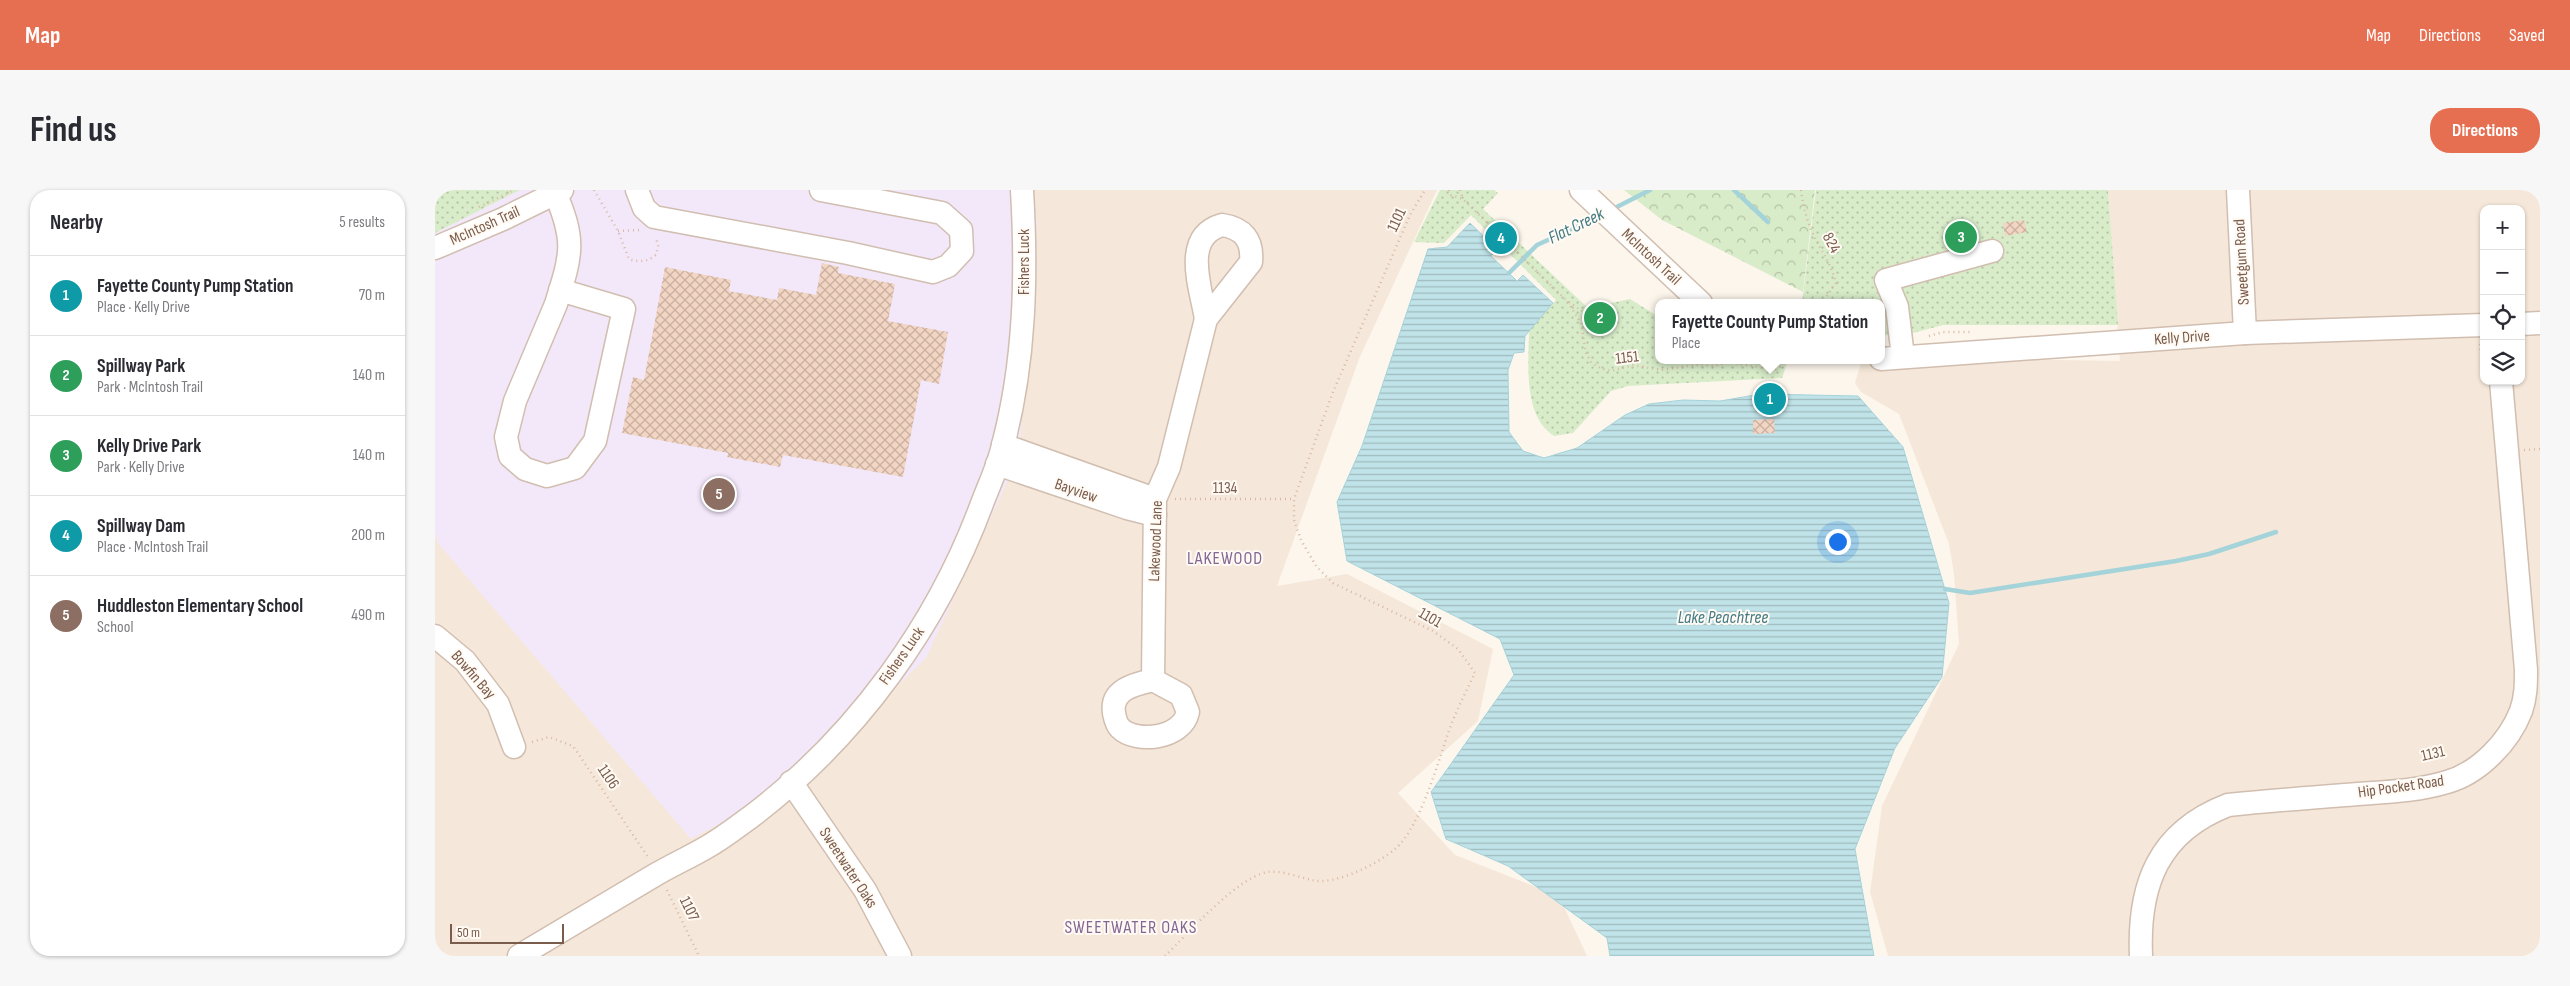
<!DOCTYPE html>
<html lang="en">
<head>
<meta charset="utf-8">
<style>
  :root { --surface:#fff; --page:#f7f7f7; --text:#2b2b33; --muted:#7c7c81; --line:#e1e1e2; --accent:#e76f51 }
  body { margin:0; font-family:"Sofia Sans Condensed",sans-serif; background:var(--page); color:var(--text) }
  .controls { position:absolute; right:15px; top:15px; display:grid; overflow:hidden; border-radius:10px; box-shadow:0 1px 4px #0004 }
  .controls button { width:45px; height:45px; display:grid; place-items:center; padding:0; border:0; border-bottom:1px solid var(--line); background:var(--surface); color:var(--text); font:25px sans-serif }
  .scale { position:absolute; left:15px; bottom:12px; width:114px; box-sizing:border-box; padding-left:5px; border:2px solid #7a5c4d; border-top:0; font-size:14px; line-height:18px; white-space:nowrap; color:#7a5c4d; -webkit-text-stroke:4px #fffaf3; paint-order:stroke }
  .you { position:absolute; left:1402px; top:351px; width:18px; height:18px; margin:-12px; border:4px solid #fff; border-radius:50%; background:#1a73e8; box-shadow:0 0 0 8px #1a73e833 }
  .badge { display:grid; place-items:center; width:32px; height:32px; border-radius:50%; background:var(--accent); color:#fff; font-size:16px; font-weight:700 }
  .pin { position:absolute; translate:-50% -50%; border:2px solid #fff; box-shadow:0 1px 5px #0006 }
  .popup { position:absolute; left:1220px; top:109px; width:230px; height:65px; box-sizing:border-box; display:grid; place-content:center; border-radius:10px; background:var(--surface); filter:drop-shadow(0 1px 4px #0005); font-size:16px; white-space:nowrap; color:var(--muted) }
  .popup b { font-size:19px; color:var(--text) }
  .popup::after { content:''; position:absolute; left:50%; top:100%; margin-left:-10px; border:10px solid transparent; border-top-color:var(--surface) }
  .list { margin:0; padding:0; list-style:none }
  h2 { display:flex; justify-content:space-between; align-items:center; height:65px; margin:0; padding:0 20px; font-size:21px }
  h2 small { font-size:16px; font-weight:400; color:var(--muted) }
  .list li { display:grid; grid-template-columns:32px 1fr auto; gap:15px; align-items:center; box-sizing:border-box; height:80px; padding:0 20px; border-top:1px solid var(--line) }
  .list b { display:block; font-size:19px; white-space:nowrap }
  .list p { margin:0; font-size:16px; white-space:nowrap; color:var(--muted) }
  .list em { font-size:16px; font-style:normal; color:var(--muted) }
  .icon { flex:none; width:28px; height:28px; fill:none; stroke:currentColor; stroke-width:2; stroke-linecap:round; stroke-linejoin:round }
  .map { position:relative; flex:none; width:2105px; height:766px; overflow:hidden; border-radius:20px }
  header { display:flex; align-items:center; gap:30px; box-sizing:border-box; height:70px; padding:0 25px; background:var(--accent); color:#fff }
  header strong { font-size:24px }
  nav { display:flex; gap:28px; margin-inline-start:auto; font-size:18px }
  .intro { display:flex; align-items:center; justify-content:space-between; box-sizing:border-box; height:120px; padding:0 30px }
  h1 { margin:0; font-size:35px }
  .button { padding:12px 22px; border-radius:20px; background:var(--accent); color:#fff; font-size:18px; font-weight:700 }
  main { display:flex; gap:30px; padding:0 30px }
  aside { flex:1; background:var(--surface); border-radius:20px; box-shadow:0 1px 4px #0004 }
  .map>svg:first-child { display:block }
  .residential { fill:#f5e8da; fill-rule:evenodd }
  .education { fill:#f3e8fa }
  .grass { fill:url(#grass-dots) }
  .forest { fill:url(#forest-crowns) }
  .water { fill:url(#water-rules); stroke:#a5d3da }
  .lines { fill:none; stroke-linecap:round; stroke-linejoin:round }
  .stream { stroke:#a5d3da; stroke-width:4.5 }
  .building { fill:url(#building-cross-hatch) }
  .minor-casing { stroke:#d1beb0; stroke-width:25 }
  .path { stroke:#d9b8a5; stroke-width:2.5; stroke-dasharray:1 4; stroke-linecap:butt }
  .minor { stroke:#fff; stroke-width:22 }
  .labels { text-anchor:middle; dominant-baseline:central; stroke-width:4; stroke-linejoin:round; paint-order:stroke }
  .street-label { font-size:16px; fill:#7a5c4d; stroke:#fffaf3 }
  .water-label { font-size:18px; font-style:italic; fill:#437c86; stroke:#fffaf3 }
  .neighbourhood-label { font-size:18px; letter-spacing:1px; fill:#846695; stroke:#fffaf3 }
</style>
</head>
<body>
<header>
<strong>Map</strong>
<nav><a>Map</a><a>Directions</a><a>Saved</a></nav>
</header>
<div class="intro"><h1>Find us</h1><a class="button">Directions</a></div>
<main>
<aside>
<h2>Nearby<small>5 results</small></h2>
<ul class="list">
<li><span class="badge" style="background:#0f9aa8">1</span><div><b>Fayette County Pump Station</b><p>Place · Kelly Drive</p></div><em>70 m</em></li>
<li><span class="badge" style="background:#2e9e5b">2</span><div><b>Spillway Park</b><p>Park · McIntosh Trail</p></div><em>140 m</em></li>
<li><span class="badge" style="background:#2e9e5b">3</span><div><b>Kelly Drive Park</b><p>Park · Kelly Drive</p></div><em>140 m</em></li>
<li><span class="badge" style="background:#0f9aa8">4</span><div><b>Spillway Dam</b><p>Place · McIntosh Trail</p></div><em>200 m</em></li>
<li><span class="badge" style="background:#8d6e63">5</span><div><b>Huddleston Elementary School</b><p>School</p></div><em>490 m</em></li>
</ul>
</aside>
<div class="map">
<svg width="2105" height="766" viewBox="0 0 2105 766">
  <defs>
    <pattern id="grass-dots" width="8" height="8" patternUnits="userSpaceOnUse" patternTransform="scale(1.25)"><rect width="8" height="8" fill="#d8ecc9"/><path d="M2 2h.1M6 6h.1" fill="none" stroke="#b4c2a5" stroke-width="1.8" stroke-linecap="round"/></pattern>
    <pattern id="forest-crowns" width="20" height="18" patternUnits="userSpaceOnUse" patternTransform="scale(1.25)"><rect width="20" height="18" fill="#d8ecc9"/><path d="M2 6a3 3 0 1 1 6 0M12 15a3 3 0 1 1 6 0" fill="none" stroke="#b4c2a5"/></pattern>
    <pattern id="water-rules" width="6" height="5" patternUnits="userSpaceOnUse" patternTransform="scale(1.25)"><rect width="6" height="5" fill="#bfe3e8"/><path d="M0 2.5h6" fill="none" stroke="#a0bbbe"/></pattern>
    <pattern id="building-cross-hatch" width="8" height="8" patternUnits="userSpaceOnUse" patternTransform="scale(1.25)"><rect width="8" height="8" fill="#f3d5c3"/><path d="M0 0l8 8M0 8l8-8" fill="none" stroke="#cab0a1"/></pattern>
  </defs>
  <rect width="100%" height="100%" fill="#fdf6ec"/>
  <g class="residential">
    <polygon points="595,0 1002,0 924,169 842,396 912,384 1058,459 1043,531 963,603 1020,665 1124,706 1152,766 0,766 0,342 3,353 602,32"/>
    <path d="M 1673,0 L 2105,0 L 2105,766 L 1453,766 L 1435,702 L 1447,616 L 1524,454 L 1519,384 L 1514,354 L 1464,224 L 1426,202 L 1420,193 L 1427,170 L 1468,167 L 1685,171 ZM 2049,19 L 2086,19 L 2086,191 L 2049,191 Z"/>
  </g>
  <polygon class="education" points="85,0 595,0 602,32 584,266 491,468 364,591 256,649 3,353 0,342 0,43"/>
  <g class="grass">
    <polygon points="0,0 85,0 0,43"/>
    <path d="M 1005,0 L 1059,0 L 1063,3 L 1048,19 L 1153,118 L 1195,109 L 1224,127 L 1224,170 L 1353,170 L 1347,188 L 1193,196 L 1176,201 L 1138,243 L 1119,246 C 1087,225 1094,172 1094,139 L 1121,110 L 1036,25 L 1009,53 L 979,52 Z"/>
    <polygon points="1381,0 1673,0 1683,135 1508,135 1463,147 1446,144 1446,113 1367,113"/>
  </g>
  <polygon class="forest" points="1189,0 1380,0 1368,102 1227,30"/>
  <polygon class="water" points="1035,33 1062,59 1056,66 1082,91 1088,85 1118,113 1090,146 1089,162 1079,163 1073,180 1074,242 1088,261 1109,268 1142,258 1190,225 1214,214 1248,210 1285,211 1326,204 1423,206 1468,257 1514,413 1507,487 1460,558 1420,659 1439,766 1175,766 1172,748 1073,676 1011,649 996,602 1079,485 1065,449 912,371 902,312 927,256 993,59 1012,57"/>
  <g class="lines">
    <g class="stream">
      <polyline points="1299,0 1333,32"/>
      <polyline points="1176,20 1215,0"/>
      <polyline points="1074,83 1102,55 1165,26"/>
      <polyline points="1510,399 1535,403 1741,371 1774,364 1841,342"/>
    </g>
  </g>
  <g class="building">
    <polygon points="1589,30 1592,42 1570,46 1568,33"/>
    <polygon points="387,73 404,77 403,83 460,94 453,131 513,142 504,194 486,190 468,287 348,265 345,277 292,267 293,263 187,243 198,187 209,190 230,77 296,90 294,101 342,110 344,98 381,105"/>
    <polygon points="1339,229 1340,243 1318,244 1318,230"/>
  </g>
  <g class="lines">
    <g class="minor-casing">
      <g id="minor">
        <path d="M 119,0 C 141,51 137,63 121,114 L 80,211 L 71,247 L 75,266 L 90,279 L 112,286 L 140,278 L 160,251 L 189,119 L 125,100"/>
        <polyline points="202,0 209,18 219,27 413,63 498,82 513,76 527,61 526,40 507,23 386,0"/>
        <polyline points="1146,0 1266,113"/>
        <polyline points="1803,0 1810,143"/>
        <path d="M 787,35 C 808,38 818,50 816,72 L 771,129 C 766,98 746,47 787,35 Z"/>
        <polyline points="0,58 68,29 127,0"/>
        <polyline points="2086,134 2105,133"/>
        <polyline points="1468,167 1462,117 1451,90 1557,61"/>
        <polyline points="1446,169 1810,143 2049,135"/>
        <polyline points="568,255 720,309"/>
        <polyline points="562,274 692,318 720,325"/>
        <polyline points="0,446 30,471 63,514 79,557"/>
        <polyline points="718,490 720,309 734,277 771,129"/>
        <path d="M 718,490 L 746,505 L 753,522 C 747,549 701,554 685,538 C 681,534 680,528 679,523 C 675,499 701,494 718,490 Z"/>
        <polyline points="356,592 430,700 465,766"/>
        <path d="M 84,766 C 129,739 174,712 220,685 C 237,675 255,667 272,657 C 288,648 303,636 317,626 C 422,546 503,434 548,311 C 555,293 564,274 568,255 C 590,172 592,86 587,0"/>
        <path d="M 1706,766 C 1703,695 1723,642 1793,615 C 1832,611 1871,608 1910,605 C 1944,602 1979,602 2012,592 C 2044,583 2074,552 2086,521 C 2091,507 2091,494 2091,480 L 2066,191"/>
      </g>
    </g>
    <g class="path">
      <path d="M 159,0 L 183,41 L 194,69 C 204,72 212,72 221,65 L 223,56 L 221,47"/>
      <polyline points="1014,0 1016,5 1028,9 1133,112 1146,133 1151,163 1156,172 1165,178 1176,181 1198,175 1227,180 1260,175 1280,176 1294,172 1339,180 1344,178 1351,170"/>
      <polyline points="1025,0 1028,9"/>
      <path d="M 1366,0 C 1368,16 1372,32 1379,46 C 1387,62 1397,76 1401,93 L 1387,113"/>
      <polyline points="44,17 79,0"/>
      <polyline points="183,41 206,40"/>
      <polyline points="1134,112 1150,123 1151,129 1147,137"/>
      <polyline points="1494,146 1508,142 1535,142"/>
      <polyline points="2045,154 2048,183"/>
      <polyline points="2089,260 2105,259"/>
      <polyline points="740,309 859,309"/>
      <polyline points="97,552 114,547 138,556 213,667"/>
      <polyline points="232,700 264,766"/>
      <path d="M 730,766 C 754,743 800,689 832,682 C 846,680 863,687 877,690 C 899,696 943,674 960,659 C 986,637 1004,568 1016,535 C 1023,517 1032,500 1040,483 L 1023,459 L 998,441 L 898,393 L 881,376 L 866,350 L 859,330 L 859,309 L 898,202 L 975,25 L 990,0"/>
    </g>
    <use href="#minor" class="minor"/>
  </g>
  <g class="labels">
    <g class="street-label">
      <text transform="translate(962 30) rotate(-65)">1101</text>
      <text transform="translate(50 36) rotate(-24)">McIntosh Trail</text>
      <text transform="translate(1396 53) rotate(62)">824</text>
      <text transform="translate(1216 67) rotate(43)">McIntosh Trail</text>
      <text transform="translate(589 72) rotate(-90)">Fishers Luck</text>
      <text transform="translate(1807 72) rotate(-93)">Sweetgum Road</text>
      <text transform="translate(1747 148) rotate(-4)">Kelly Drive</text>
      <text transform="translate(1192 168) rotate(-6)">1151</text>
      <text x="790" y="298">1134</text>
      <text transform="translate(641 301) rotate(19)">Bayview</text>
      <text transform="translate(721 351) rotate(-88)">Lakewood Lane</text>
      <text transform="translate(995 428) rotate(30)">1101</text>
      <text transform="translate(467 466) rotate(-55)">Fishers Luck</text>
      <text transform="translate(38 485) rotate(49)">Bowfin Bay</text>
      <text transform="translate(1998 564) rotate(-13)">1131</text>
      <text transform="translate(173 587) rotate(56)">1106</text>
      <text transform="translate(1966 597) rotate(-8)">Hip Pocket Road</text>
      <text transform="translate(413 678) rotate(57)">Sweetwater Oaks</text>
      <text transform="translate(254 719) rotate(64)">1107</text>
    </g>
    <g class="water-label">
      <text transform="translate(1141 36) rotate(-26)">Flat Creek</text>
      <text x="1288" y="427">Lake Peachtree</text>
    </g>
    <g class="neighbourhood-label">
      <text x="790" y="368">LAKEWOOD</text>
      <text x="696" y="737">SWEETWATER OAKS</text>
    </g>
  </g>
</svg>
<div class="controls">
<button>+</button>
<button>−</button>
<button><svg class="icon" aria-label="locate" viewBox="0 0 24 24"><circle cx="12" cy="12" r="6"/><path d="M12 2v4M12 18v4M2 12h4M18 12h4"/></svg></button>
<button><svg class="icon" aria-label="layers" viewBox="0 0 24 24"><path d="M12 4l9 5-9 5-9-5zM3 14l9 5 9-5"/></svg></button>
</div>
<div class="scale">50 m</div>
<div class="you"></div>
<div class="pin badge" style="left:1335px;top:209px;background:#0f9aa8">1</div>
<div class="popup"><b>Fayette County Pump Station</b>Place</div>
<div class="pin badge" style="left:1165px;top:128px;background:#2e9e5b">2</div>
<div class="pin badge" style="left:1526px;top:47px;background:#2e9e5b">3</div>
<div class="pin badge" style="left:1066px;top:48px;background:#0f9aa8">4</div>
<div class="pin badge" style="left:284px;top:304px;background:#8d6e63">5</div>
</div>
</main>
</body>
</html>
